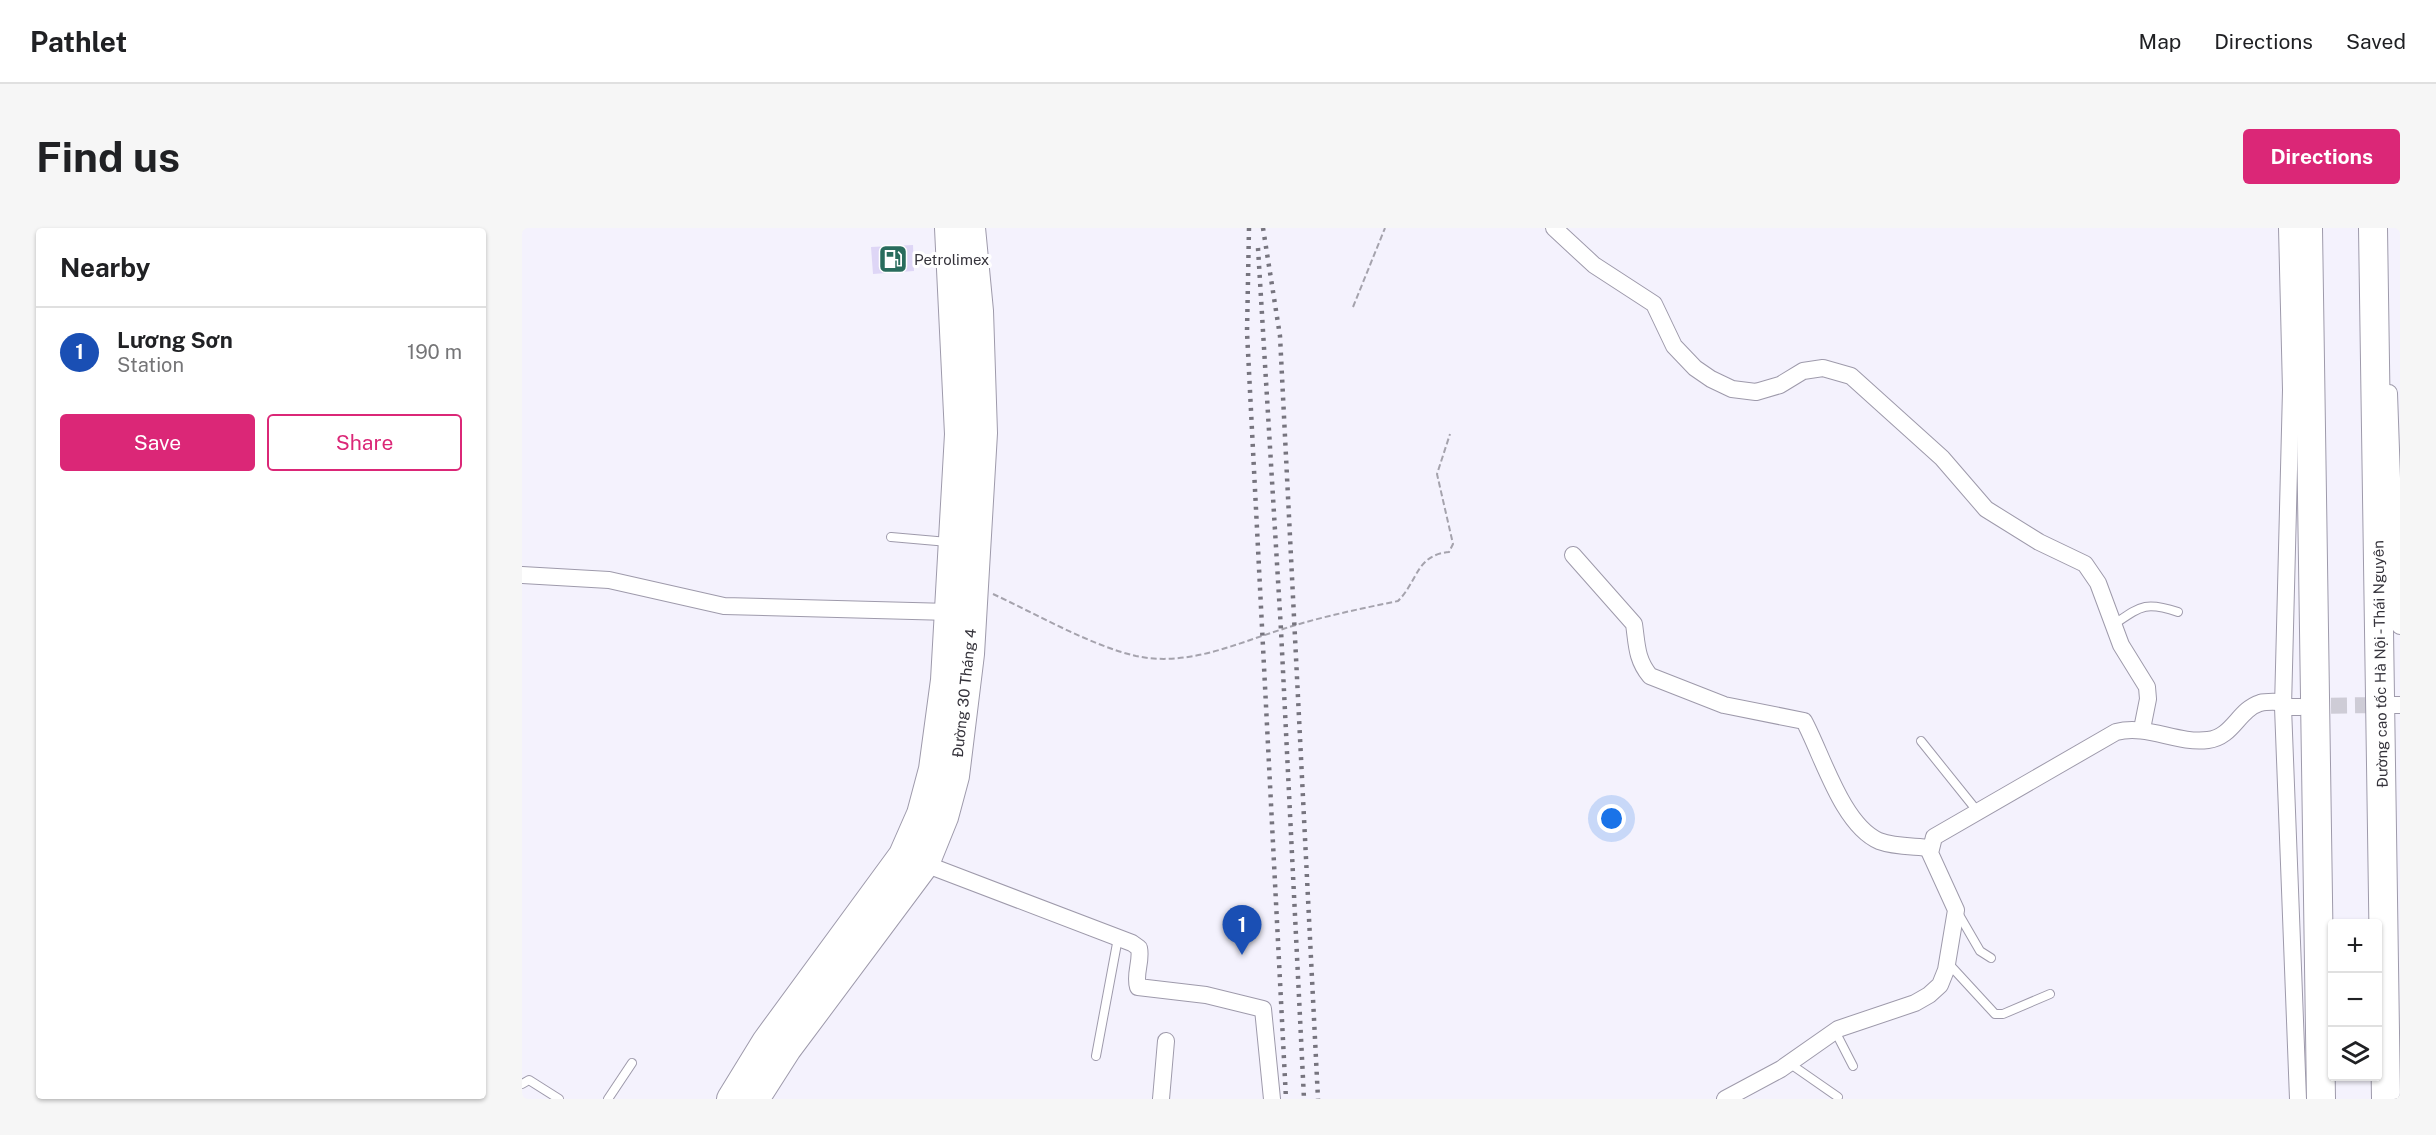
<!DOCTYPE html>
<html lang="en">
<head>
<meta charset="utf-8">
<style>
  :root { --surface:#fff; --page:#f6f6f6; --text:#202124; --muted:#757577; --line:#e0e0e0; --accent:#db2777 }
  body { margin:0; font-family:"Public Sans",sans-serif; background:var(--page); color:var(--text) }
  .controls { position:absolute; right:18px; bottom:18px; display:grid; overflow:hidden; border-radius:6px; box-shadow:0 2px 4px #0004 }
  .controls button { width:54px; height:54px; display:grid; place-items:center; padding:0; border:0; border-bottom:2px solid var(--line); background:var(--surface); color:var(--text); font:30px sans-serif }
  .you { position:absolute; left:1090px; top:591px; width:21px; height:21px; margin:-15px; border:4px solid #fff; border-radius:50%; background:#1a73e8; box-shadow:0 0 0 9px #1a73e833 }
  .badge { display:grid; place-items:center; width:39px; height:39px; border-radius:50%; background:var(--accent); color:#fff; font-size:20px; font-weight:700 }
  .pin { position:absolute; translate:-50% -50px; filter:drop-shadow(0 2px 3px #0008) }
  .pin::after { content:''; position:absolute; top:32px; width:21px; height:18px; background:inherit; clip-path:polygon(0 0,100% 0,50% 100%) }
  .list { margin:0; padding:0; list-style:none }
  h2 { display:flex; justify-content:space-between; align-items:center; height:78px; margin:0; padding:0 24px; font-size:26px }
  h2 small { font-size:20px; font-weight:400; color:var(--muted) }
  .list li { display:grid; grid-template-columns:39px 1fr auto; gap:18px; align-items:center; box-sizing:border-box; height:90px; padding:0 24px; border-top:2px solid var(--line) }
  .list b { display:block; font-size:22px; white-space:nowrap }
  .list p { margin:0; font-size:20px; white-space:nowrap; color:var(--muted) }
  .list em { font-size:20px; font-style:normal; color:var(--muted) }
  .actions { display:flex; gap:12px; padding:18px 24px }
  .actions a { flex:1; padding:14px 0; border:2px solid var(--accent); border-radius:6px; text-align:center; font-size:21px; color:var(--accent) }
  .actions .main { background:var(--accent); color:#fff }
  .icon { flex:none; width:33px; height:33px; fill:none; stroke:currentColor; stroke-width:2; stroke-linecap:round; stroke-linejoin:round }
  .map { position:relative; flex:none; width:1878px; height:871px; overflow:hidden; border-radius:6px }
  header { display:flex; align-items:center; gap:36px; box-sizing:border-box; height:84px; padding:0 30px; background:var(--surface); border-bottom:2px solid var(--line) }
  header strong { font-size:28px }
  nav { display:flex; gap:33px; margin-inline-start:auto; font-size:21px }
  .intro { display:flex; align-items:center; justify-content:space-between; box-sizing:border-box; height:144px; padding:0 36px }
  h1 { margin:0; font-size:42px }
  .button { padding:15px 27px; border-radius:6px; background:var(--accent); color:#fff; font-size:21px; font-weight:700 }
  main { display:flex; gap:36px; padding:0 36px }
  aside { flex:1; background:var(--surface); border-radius:6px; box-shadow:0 2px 4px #0004 }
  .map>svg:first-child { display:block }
  .building { fill:#ded6f6 }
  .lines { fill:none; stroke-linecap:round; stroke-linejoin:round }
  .street-tunnel { stroke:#ceccd6; stroke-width:16; stroke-dasharray:16 8; stroke-linecap:butt }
  .lane-casing { stroke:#9e9aab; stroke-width:10 }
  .street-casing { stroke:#9e9aab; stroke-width:18 }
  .highway-casing { stroke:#9e9aab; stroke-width:30 }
  .path { stroke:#a5a3ad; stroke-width:2; stroke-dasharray:6 3; stroke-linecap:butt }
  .lane { stroke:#fff; stroke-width:8 }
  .street { stroke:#fff; stroke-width:16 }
  .highway { stroke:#fff; stroke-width:28 }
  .rail { stroke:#76747e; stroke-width:4.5; stroke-dasharray:3 6; stroke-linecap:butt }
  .labels { text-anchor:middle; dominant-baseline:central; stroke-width:6; stroke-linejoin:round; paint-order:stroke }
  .poi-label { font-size:15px; fill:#35333b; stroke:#fff; text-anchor:start }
  .street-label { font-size:15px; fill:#35333b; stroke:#fff }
</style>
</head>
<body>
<header>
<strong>Pathlet</strong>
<nav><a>Map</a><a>Directions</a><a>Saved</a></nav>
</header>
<div class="intro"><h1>Find us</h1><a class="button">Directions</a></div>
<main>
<aside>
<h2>Nearby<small></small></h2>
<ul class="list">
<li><span class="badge" style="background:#1a4fb4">1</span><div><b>Lương Sơn</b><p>Station</p></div><em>190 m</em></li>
</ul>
<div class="actions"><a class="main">Save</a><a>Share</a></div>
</aside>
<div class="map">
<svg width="1878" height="871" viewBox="0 0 1878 871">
  <rect width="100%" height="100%" fill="#f4f2fd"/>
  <polygon class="building" points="391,17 392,43 351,46 349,19"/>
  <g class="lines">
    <polyline class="street-tunnel" points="1785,478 1861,477"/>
    <g class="lane-casing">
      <g id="lane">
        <polyline points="369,309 426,314"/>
        <path d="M 1591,397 C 1619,378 1623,373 1656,384"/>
        <polyline points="1399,513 1456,584"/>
        <polyline points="1436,685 1458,723 1469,730"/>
        <polyline points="1426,735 1473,786 1481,786 1528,766"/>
        <polyline points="1313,803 1331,838"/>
        <polyline points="574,828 596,710"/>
        <polyline points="1267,835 1316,869"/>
        <polyline points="0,856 7,852 37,871"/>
        <polyline points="86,871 110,835"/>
      </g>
    </g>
    <g class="street-casing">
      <g id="street">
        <polyline points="1032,0 1072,37 1132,76 1152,118 1173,140 1189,151 1210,161 1234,164 1258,157 1281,143 1301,140 1329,148 1420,230 1464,281 1517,314 1563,336 1576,355 1599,417 1625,459 1626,471 1620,501"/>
        <polyline points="1765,0 1769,162 1761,479 1776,871"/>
        <polyline points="1867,165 1874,364 1878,398"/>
        <path d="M 1051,327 L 1112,396 C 1115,416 1114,431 1128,448 L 1202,477 L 1282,493 C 1300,526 1320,597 1357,613 C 1373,619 1392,618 1408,620"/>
        <polyline points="0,347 87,352 202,378 428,384"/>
        <polyline points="1861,477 1878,477"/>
        <polyline points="1761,479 1778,479"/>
        <path d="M 403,636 L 610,715 L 617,720 C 620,733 612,746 616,759 L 684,767 L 741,781 L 750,871"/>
        <polyline points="639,871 644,813"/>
        <path d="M 1203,871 L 1259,841 L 1316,801 L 1393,775 L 1407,767 L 1418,757 L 1424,742 L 1434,682 L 1408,625 L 1412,609 L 1594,504 C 1626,496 1654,516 1686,512 C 1711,509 1716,482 1738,475 C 1745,473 1754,474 1761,474"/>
      </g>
    </g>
    <g class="highway-casing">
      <g id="highway">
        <polyline points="1786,0 1799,871"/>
        <polyline points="1851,0 1864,871"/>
        <polyline points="209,871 244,814 381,627 399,586 411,541 423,452 437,206 427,0"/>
        <polyline points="233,871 265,821 403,636 422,589 433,548 448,426 461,205 457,83 449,0"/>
      </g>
    </g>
    <g class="path">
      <polyline points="831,79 863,0"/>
      <path d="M 471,366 C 514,386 570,418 614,428 C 666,439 713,416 761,401 C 798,389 837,381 876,373 C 896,353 894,327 927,324 L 931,316 L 915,246 L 928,206"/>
    </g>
    <use href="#lane" class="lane"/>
    <use href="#street" class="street"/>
    <use href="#highway" class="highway"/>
    <g class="rail">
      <polyline points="727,0 725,104 764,871"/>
      <polyline points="741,0 758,108 796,871"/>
      <polyline points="736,20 759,402 782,871"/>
    </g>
  </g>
  <defs>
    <g id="fuel-square" transform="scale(1.5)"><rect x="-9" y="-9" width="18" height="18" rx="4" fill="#296c5d" stroke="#fff"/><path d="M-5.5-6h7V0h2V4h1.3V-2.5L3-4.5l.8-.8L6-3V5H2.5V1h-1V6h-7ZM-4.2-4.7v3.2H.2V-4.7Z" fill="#fff"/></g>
  </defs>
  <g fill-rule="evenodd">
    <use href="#fuel-square" x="371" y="31"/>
  </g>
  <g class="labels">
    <g class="poi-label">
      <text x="392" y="31">Petrolimex</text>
    </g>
    <g class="street-label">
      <text transform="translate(1858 436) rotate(-91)">Đường cao tốc Hà Nội - Thái Nguyên</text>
      <text transform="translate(442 465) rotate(-84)">Đường 30 Tháng 4</text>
    </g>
  </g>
</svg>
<div class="controls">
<button>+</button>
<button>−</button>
<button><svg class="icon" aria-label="layers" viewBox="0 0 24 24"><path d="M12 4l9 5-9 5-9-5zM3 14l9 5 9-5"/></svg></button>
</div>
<div class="you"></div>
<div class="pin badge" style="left:720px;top:727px;background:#1a4fb4">1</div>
</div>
</main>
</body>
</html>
